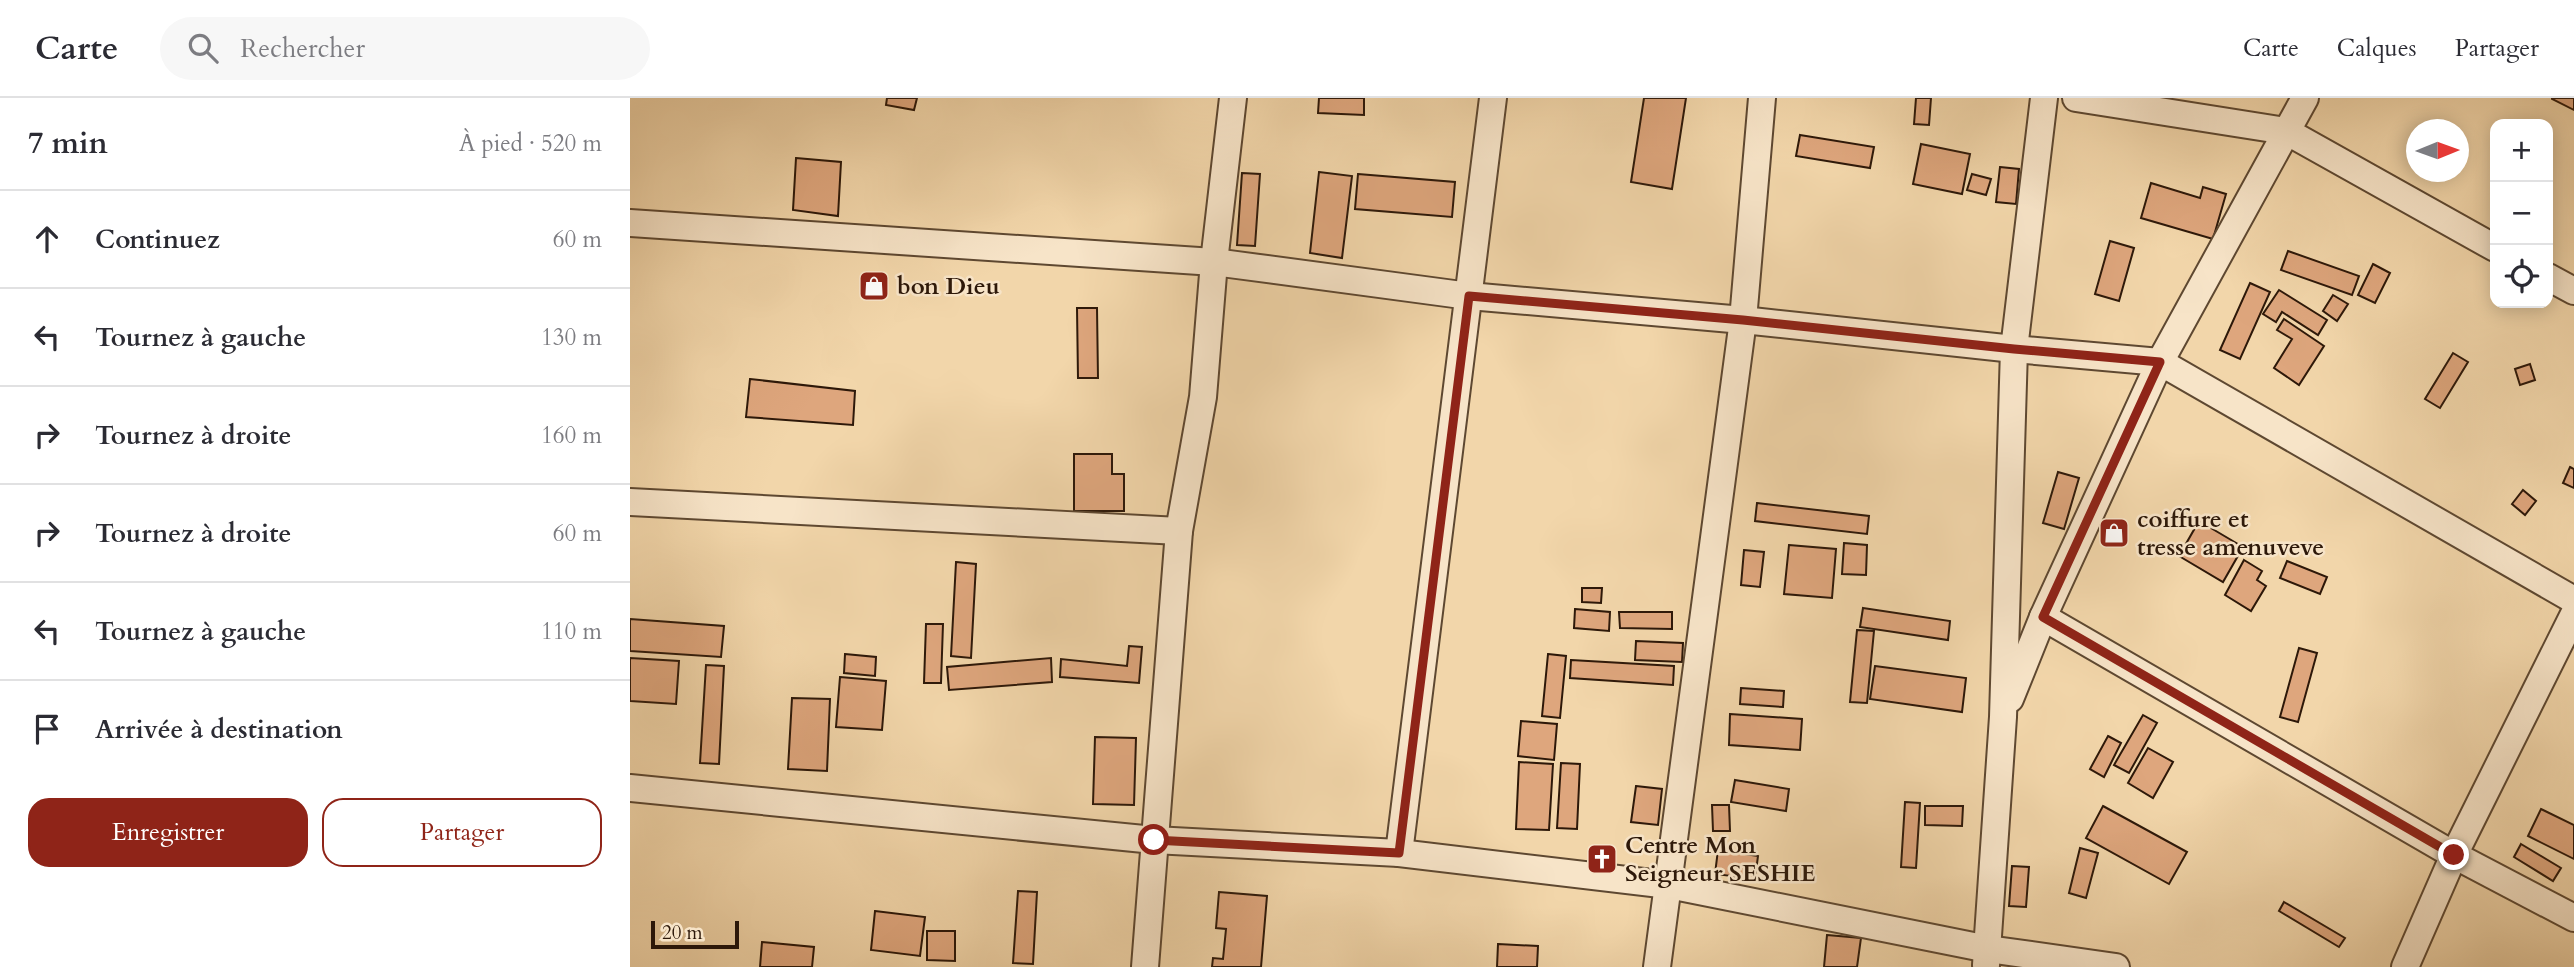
<!DOCTYPE html>
<html lang="fr">
<head>
<meta charset="utf-8">
<style>
  :root { --surface:#fff; --page:#f7f7f7; --text:#2b2b33; --muted:#7c7c81; --line:#e1e1e2; --accent:#8f2418 }
  body { margin:0; font-family:Cardo,serif; background:var(--page); color:var(--text) }
  .controls { position:absolute; right:21px; top:21px; display:grid; overflow:hidden; border-radius:14px; box-shadow:0 4px 18px #0003 }
  .controls button { width:63px; height:63px; display:grid; place-items:center; padding:0; border:0; border-bottom:2px solid var(--line); background:var(--surface); color:var(--text); font:35px sans-serif }
  .compass { position:absolute; left:1776px; top:21px; width:63px; height:63px; border-radius:50%; background:var(--surface); box-shadow:0 4px 18px #0003; rotate:89deg }
  .scale { position:absolute; left:21px; bottom:18px; width:88px; box-sizing:border-box; padding-left:7px; border:4px solid #2d1809; border-top:0; font-size:19px; line-height:24px; white-space:nowrap; color:#2d1809; -webkit-text-stroke:5px #f7e4c8; paint-order:stroke }
  .stop { position:absolute; width:21px; height:21px; margin:-16px; border:5px solid #8f2418; border-radius:50%; background:#fff }
  .stop.end { background:#8f2418; border-color:#fff; box-shadow:0 2px 7px #0008 }
  .list { margin:0; padding:0; list-style:none }
  h2 { display:flex; justify-content:space-between; align-items:center; height:91px; margin:0; padding:0 28px; font-size:30px }
  h2 small { font-size:23px; font-weight:400; color:var(--muted) }
  .list li { display:grid; grid-template-columns:46px 1fr auto; gap:21px; align-items:center; box-sizing:border-box; height:98px; padding:0 28px; border-top:2px solid var(--line) }
  .list b { display:block; font-size:26px; white-space:nowrap }
  .list em { font-size:23px; font-style:normal; color:var(--muted) }
  .actions { display:flex; gap:14px; padding:21px 28px }
  .actions a { flex:1; padding:16px 0; border:2px solid var(--accent); border-radius:21px; text-align:center; font-size:24px; color:var(--accent) }
  .actions .main { background:var(--accent); color:#fff }
  .icon { flex:none; width:38px; height:38px; fill:none; stroke:currentColor; stroke-width:2; stroke-linecap:round; stroke-linejoin:round }
  .map { position:relative; flex:none; width:1944px; height:869px; overflow:hidden }
  header { display:flex; align-items:center; gap:42px; box-sizing:border-box; height:98px; padding:0 35px; background:var(--surface); border-bottom:2px solid var(--line) }
  header strong { font-size:33px }
  nav { display:flex; gap:38px; margin-inline-start:auto; font-size:24px }
  .search { width:490px; height:63px; background:var(--page); display:flex; align-items:center; gap:18px; box-sizing:border-box; padding:0 24px; border-radius:38px; color:var(--muted); font-size:26px }
  main { display:flex }
  aside { flex:1; background:var(--surface) }
  .map>svg:first-child { display:block }
  .building { fill:#dea67d; stroke:#2d1809; stroke-width:2 }
  .lines { fill:none; stroke-linecap:round; stroke-linejoin:round }
  .minor-casing { stroke:#5e4831; stroke-width:30 }
  .minor { stroke:#f7e4c8; stroke-width:26 }
  .route { stroke:#8f2418; stroke-width:9 }
  .labels { text-anchor:middle; dominant-baseline:central; stroke-width:5; stroke-linejoin:round; paint-order:stroke }
  .poi-label { font-size:24px; font-weight:bold; fill:#2d1809; stroke:#f7e4c8; text-anchor:start }
</style>
</head>
<body>
<header>
<strong>Carte</strong>
<div class="search"><svg class="icon" aria-label="search" viewBox="0 0 24 24"><circle cx="10" cy="10" r="6"/><path d="M15 15l6 6"/></svg>Rechercher</div>
<nav><a>Carte</a><a>Calques</a><a>Partager</a></nav>
</header>
<main>
<aside>
<h2>7 min<small>À pied · 520 m</small></h2>
<ul class="list">
<li><svg class="icon" aria-label="ahead" viewBox="0 0 24 24"><path d="M12 20V5M6 11l6-6 6 6"/></svg><div><b>Continuez</b></div><em>60 m</em></li>
<li><svg class="icon" aria-label="left" viewBox="0 0 24 24"><path d="M17 20v-9H6M10 6l-5 5 5 5"/></svg><div><b>Tournez à gauche</b></div><em>130 m</em></li>
<li><svg class="icon" aria-label="right" viewBox="0 0 24 24"><path d="M7 20v-9h11M14 6l5 5-5 5"/></svg><div><b>Tournez à droite</b></div><em>160 m</em></li>
<li><svg class="icon" aria-label="right" viewBox="0 0 24 24"><path d="M7 20v-9h11M14 6l5 5-5 5"/></svg><div><b>Tournez à droite</b></div><em>60 m</em></li>
<li><svg class="icon" aria-label="left" viewBox="0 0 24 24"><path d="M17 20v-9H6M10 6l-5 5 5 5"/></svg><div><b>Tournez à gauche</b></div><em>110 m</em></li>
<li><svg class="icon" aria-label="arrive" viewBox="0 0 24 24"><path d="M6 21V4h12l-3 4 3 4H6"/></svg><div><b>Arrivée à destination</b></div></li>
</ul>
<div class="actions"><a class="main">Enregistrer</a><a>Partager</a></div>
</aside>
<div class="map">
<svg width="1944" height="869" viewBox="0 0 1944 869">
  <rect width="100%" height="100%" fill="#f2d6aa"/>
  <filter id="stains"><feTurbulence type="fractalNoise" baseFrequency=".00286" numOctaves="4"/><feColorMatrix values="0 0 0 0 .2 0 0 0 0 .09 0 0 0 0 .02 0 0 0 .5 -.17"/></filter>
  <radialGradient id="worn" r=".72"><stop offset=".6" stop-color="#630" stop-opacity="0"/><stop offset="1" stop-color="#630" stop-opacity=".3"/></radialGradient>
  <g class="building">
    <polygon points="257,0 287,0 284,12 256,7"/>
    <polygon points="689,0 734,0 734,17 688,15"/>
    <polygon points="1014,0 1056,0 1042,91 1001,84"/>
    <polygon points="1286,0 1301,0 1299,27 1284,26"/>
    <polygon points="1944,0 1944,12 1922,1 1922,0"/>
    <polygon points="1170,37 1244,49 1240,70 1166,58"/>
    <polygon points="1291,46 1340,56 1332,96 1283,86"/>
    <polygon points="166,60 211,64 208,118 163,112"/>
    <polygon points="1370,69 1389,71 1386,106 1366,104"/>
    <polygon points="689,74 722,78 712,160 680,155"/>
    <polygon points="612,75 630,76 625,148 607,147"/>
    <polygon points="728,76 825,84 822,119 725,111"/>
    <polygon points="1342,76 1361,81 1356,97 1337,92"/>
    <polygon points="1521,85 1570,100 1573,89 1596,96 1583,141 1511,120"/>
    <polygon points="1480,143 1504,150 1489,203 1465,196"/>
    <polygon points="1658,153 1729,178 1722,197 1651,172"/>
    <polygon points="1743,166 1760,175 1745,205 1728,197"/>
    <polygon points="1620,185 1640,194 1610,261 1590,252"/>
    <polygon points="1649,192 1697,222 1688,237 1652,214 1646,224 1633,216"/>
    <polygon points="1703,197 1718,206 1707,223 1693,213"/>
    <polygon points="447,210 467,210 468,280 448,280"/>
    <polygon points="1654,221 1694,248 1669,287 1644,270 1662,241 1647,232"/>
    <polygon points="1823,255 1838,264 1810,310 1795,301"/>
    <polygon points="1900,266 1905,282 1890,287 1885,271"/>
    <polygon points="120,281 225,293 223,327 116,319"/>
    <polygon points="444,356 482,356 482,376 494,376 494,413 444,413"/>
    <polygon points="1940,369 1944,371 1944,390 1933,385"/>
    <polygon points="1428,374 1449,380 1434,431 1413,425"/>
    <polygon points="1893,392 1906,403 1895,417 1882,406"/>
    <polygon points="1127,405 1239,418 1237,436 1125,423"/>
    <polygon points="1569,423 1613,449 1593,484 1549,458"/>
    <polygon points="1214,445 1237,447 1236,477 1212,476"/>
    <polygon points="1159,447 1206,451 1202,500 1154,496"/>
    <polygon points="1114,452 1134,454 1130,489 1111,487"/>
    <polygon points="1614,462 1632,473 1627,482 1636,488 1621,513 1595,497"/>
    <polygon points="1657,463 1697,479 1690,496 1650,480"/>
    <polygon points="326,464 346,466 341,560 321,558"/>
    <polygon points="952,490 972,490 971,505 952,504"/>
    <polygon points="1233,510 1320,523 1318,542 1230,529"/>
    <polygon points="945,511 980,514 979,533 944,530"/>
    <polygon points="989,514 1042,514 1042,531 990,530"/>
    <polygon points="0,521 94,528 91,559 0,553"/>
    <polygon points="296,526 313,526 311,585 294,585"/>
    <polygon points="1227,532 1244,533 1237,605 1220,604"/>
    <polygon points="1006,543 1053,545 1052,564 1005,562"/>
    <polygon points="499,548 512,549 509,585 430,579 431,561 497,568"/>
    <polygon points="1669,550 1687,555 1668,624 1650,619"/>
    <polygon points="215,556 246,559 245,578 214,575"/>
    <polygon points="918,556 936,558 930,620 912,618"/>
    <polygon points="0,560 49,563 46,606 0,603"/>
    <polygon points="421,560 422,584 319,592 317,569"/>
    <polygon points="941,562 1044,568 1043,587 940,580"/>
    <polygon points="76,567 94,568 89,666 70,665"/>
    <polygon points="1245,568 1336,580 1332,614 1240,601"/>
    <polygon points="210,579 256,583 252,632 206,629"/>
    <polygon points="1111,590 1154,593 1153,609 1110,606"/>
    <polygon points="162,600 200,601 197,673 158,671"/>
    <polygon points="1100,616 1172,621 1170,652 1099,647"/>
    <polygon points="1513,617 1527,625 1499,675 1484,667"/>
    <polygon points="891,623 927,626 924,662 888,658"/>
    <polygon points="1478,638 1491,645 1474,679 1460,671"/>
    <polygon points="465,639 506,640 504,707 463,706"/>
    <polygon points="1518,650 1543,664 1523,700 1498,685"/>
    <polygon points="889,664 923,666 919,732 886,731"/>
    <polygon points="931,665 950,666 947,731 927,730"/>
    <polygon points="1105,682 1159,691 1156,713 1101,704"/>
    <polygon points="1006,688 1032,691 1028,727 1001,724"/>
    <polygon points="1275,704 1290,705 1286,770 1271,769"/>
    <polygon points="1082,707 1099,707 1100,733 1083,733"/>
    <polygon points="1295,708 1333,708 1332,728 1295,727"/>
    <polygon points="1473,708 1557,754 1539,786 1456,740"/>
    <polygon points="1911,711 1944,727 1944,761 1898,738"/>
    <polygon points="1891,746 1931,770 1923,783 1884,759"/>
    <polygon points="1450,750 1468,755 1456,800 1439,795"/>
    <polygon points="1088,752 1128,758 1125,781 1085,776"/>
    <polygon points="1382,768 1399,769 1396,809 1379,808"/>
    <polygon points="388,793 407,794 403,866 383,865"/>
    <polygon points="589,794 637,798 631,869 582,869 583,860 593,861 596,831 586,830"/>
    <polygon points="1654,804 1715,840 1709,849 1649,813"/>
    <polygon points="245,813 295,819 290,858 241,852"/>
    <polygon points="297,833 325,833 325,863 297,862"/>
    <polygon points="1197,837 1231,840 1227,869 1194,869"/>
    <polygon points="132,844 184,849 182,869 130,869"/>
    <polygon points="868,846 908,848 907,869 867,869"/>
  </g>
  <g class="lines">
    <g class="minor-casing">
      <g id="minor">
        <polyline points="1446,0 1656,33 1865,150"/>
        <polyline points="0,125 584,164 839,198 1113,222 1384,251 1530,264 1944,502"/>
        <polyline points="1918,179 1944,193"/>
        <polyline points="0,404 549,433"/>
        <polyline points="1413,519 1824,757 1944,820"/>
        <polyline points="1380,601 1413,519 1530,264 1675,0"/>
        <polyline points="0,690 524,742 769,755 1039,787 1358,851 1486,869"/>
        <polyline points="769,755 863,0"/>
        <polyline points="1356,867 1373,619 1384,251 1414,0"/>
        <polyline points="515,869 549,433 573,299 584,164 603,0"/>
        <polyline points="1027,869 1113,222 1132,0"/>
        <polyline points="1775,869 1824,757 1944,516"/>
      </g>
    </g>
    <use href="#minor" class="minor"/>
  </g>
  <g class="lines">
    <polyline class="route" points="524,742 769,755 839,198 1113,222 1384,251 1530,264 1413,519 1824,757"/>
  </g>
  <defs>
    <g id="shop-square" transform="scale(1.575)"><rect x="-9" y="-9" width="18" height="18" rx="4" fill="#8f2418" stroke="#f7e4c8"/><path d="M-5-2.5h2.3a2.7 3.5 0 0 1 5.4 0H5L5.5 6h-11ZM-1.5-2.5h3a1.5 2.3 0 0 0-3 0Z" fill="#fff"/></g>
    <g id="church-square" transform="scale(1.575)"><rect x="-9" y="-9" width="18" height="18" rx="4" fill="#8f2418" stroke="#f7e4c8"/><path d="M-1.2-6h2.4v3.5h3.3v2.4h-3.3V6h-2.4V-.1h-3.3v-2.4h3.3Z" fill="#fff"/></g>
  </defs>
  <g fill-rule="evenodd">
    <use href="#shop-square" x="244" y="188"/>
    <use href="#shop-square" x="1484" y="435"/>
    <use href="#church-square" x="972" y="761"/>
  </g>
  <g class="labels">
    <g class="poi-label">
      <text x="267" y="188">bon Dieu</text>
      <text x="1507" y="421">coiffure et<tspan x="1507" dy="28">tresse amenuveve</tspan></text>
      <text x="995" y="747">Centre Mon<tspan x="995" dy="28">Seigneur SESHIE</tspan></text>
    </g>
  </g>
  <rect width="100%" height="100%" filter="url(#stains)"/>
  <rect width="100%" height="100%" fill="url(#worn)"/>
</svg>
<div class="controls">
<button>+</button>
<button>−</button>
<button><svg class="icon" aria-label="locate" viewBox="0 0 24 24"><circle cx="12" cy="12" r="6"/><path d="M12 2v4M12 18v4M2 12h4M18 12h4"/></svg></button>
</div>
<svg class="compass" viewBox="-18 -18 36 36"><path d="M0-13l5 13h-10z" fill="#e53935"/><path d="M0 13l5-13h-10z" fill="#7c7c81"/></svg>
<div class="scale">20 m</div>
<div class="stop" style="left:524px;top:742px"></div>
<div class="stop end" style="left:1824px;top:757px"></div>
</div>
</main>
</body>
</html>
